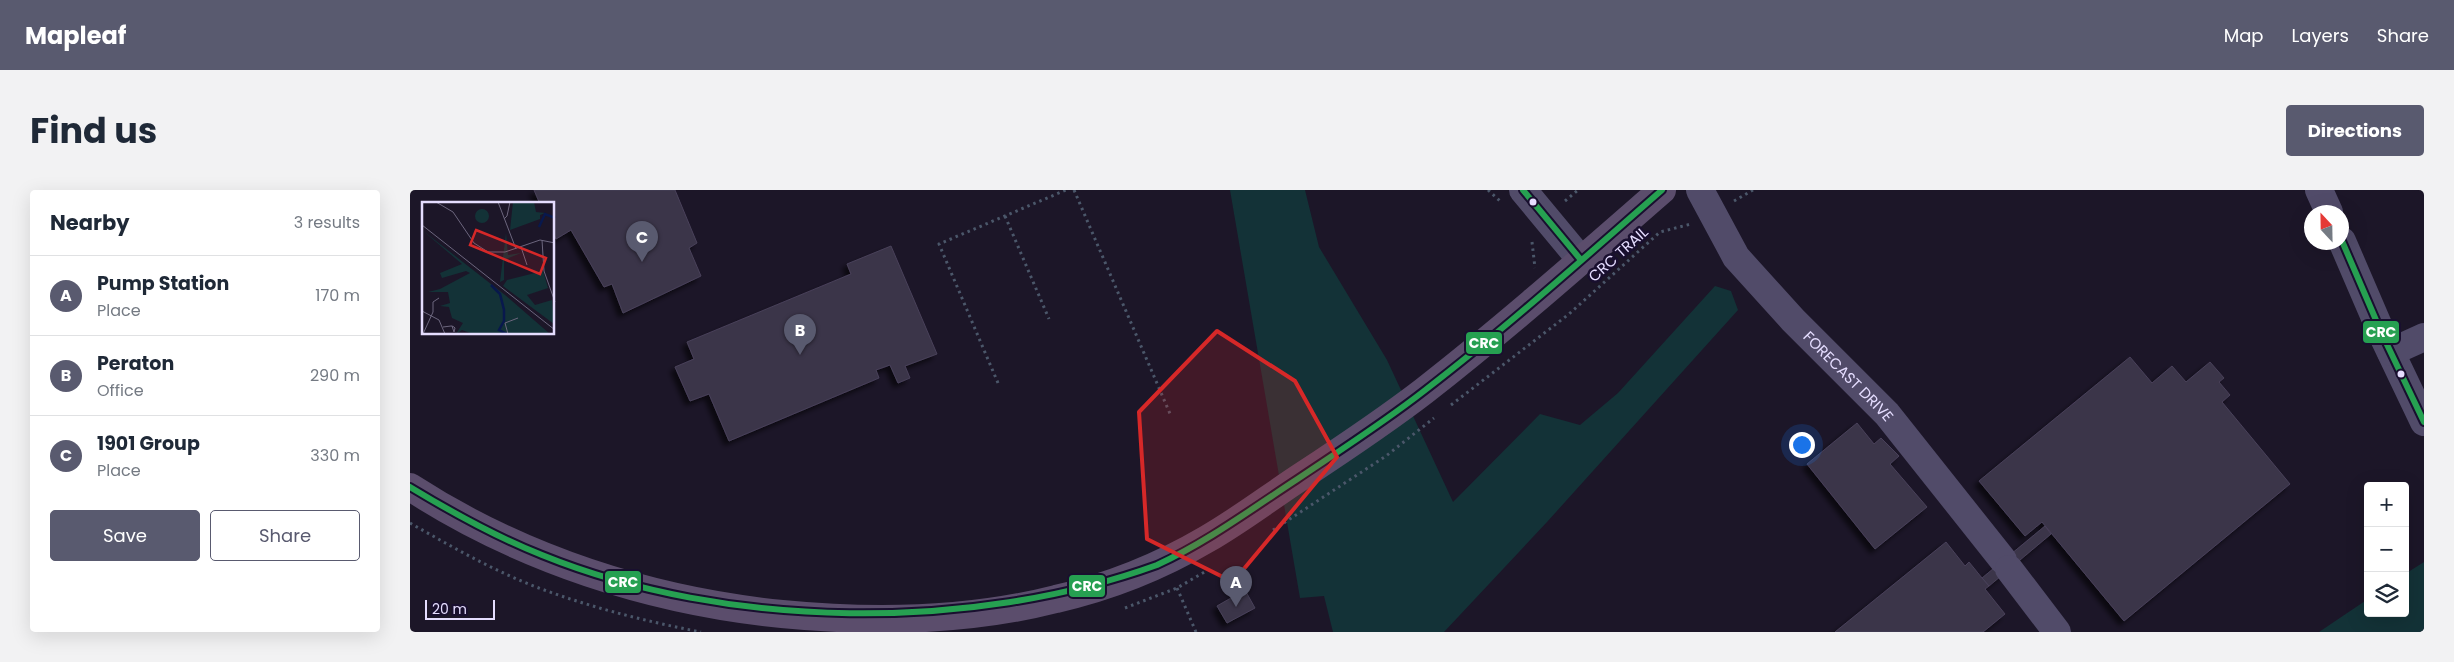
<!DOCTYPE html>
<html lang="en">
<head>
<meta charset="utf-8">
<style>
  :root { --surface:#fff; --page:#f2f2f3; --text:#1f2937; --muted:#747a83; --line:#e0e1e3; --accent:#595a6f }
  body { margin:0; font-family:Poppins,sans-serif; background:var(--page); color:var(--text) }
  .controls { position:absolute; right:15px; bottom:15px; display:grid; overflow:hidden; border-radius:5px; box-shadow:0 5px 20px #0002 }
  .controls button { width:45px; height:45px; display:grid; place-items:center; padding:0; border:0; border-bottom:1px solid var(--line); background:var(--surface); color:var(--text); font:25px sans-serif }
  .compass { position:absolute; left:1894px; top:15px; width:45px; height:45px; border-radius:50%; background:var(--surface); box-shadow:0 5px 20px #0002; rotate:338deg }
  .scale { position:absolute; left:15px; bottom:12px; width:70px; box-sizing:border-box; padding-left:5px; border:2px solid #e5ddff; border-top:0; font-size:14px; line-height:18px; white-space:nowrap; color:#e5ddff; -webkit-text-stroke:4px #190f2f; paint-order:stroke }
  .you { position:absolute; left:1391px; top:254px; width:18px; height:18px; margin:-12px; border:4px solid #fff; border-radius:50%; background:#1a73e8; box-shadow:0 0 0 8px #1a73e833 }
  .badge { display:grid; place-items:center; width:32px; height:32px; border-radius:50%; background:var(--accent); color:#fff; font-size:16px; font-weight:700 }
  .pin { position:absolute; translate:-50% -41px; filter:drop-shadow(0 1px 2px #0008) }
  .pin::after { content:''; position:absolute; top:26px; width:18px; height:15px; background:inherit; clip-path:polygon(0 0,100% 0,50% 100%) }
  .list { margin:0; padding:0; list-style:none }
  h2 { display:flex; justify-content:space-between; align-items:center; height:65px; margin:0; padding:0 20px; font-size:21px }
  h2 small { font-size:16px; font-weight:400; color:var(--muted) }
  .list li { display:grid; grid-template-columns:32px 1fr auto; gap:15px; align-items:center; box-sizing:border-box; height:80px; padding:0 20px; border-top:1px solid var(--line) }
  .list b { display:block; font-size:19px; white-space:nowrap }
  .list p { margin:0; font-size:16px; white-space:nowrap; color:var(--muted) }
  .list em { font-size:16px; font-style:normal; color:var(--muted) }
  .actions { display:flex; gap:10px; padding:15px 20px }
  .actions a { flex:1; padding:11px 0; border:1px solid var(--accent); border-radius:5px; text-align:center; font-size:18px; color:var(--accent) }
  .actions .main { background:var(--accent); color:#fff }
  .icon { flex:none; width:28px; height:28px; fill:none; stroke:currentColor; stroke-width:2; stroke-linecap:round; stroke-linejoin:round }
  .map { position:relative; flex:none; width:2014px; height:442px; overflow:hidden; border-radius:5px }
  header { display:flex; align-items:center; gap:30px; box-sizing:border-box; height:70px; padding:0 25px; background:var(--accent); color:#fff }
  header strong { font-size:24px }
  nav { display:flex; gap:28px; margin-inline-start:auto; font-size:18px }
  .intro { display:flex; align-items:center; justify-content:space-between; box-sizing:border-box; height:120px; padding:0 30px }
  h1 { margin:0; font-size:35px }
  .button { padding:12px 22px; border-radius:5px; background:var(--accent); color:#fff; font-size:18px; font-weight:700 }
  main { display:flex; gap:30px; padding:0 30px }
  aside { flex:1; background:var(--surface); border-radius:5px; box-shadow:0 5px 20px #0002 }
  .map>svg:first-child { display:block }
  .green { fill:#133237 }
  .building { fill:#3b3549; stroke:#49415a; filter:url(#shadow) }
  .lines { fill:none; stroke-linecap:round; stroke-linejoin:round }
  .path { stroke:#4b576a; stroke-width:3; stroke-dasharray:2.5 4; stroke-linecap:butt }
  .minor { stroke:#514b69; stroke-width:28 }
  .major { stroke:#5b4d6c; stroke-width:28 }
  .bus-1-casing { stroke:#190f2f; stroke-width:10 }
  .bus-1 { stroke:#26a051; stroke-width:6 }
  .marked { fill:#d62828; fill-opacity:0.2; stroke:#d62828; stroke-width:4; stroke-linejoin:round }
  .bus-dot { fill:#e5ddff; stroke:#190f2f; stroke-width:2 }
  .labels { text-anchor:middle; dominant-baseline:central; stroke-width:5; stroke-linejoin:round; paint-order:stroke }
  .street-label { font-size:15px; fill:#e5ddff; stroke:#190f2f }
  .inset-river { fill:none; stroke:#08184d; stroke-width:2.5 }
  .inset-road { fill:none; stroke:#6c667e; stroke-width:1 }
  .view { fill:#d62828; fill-opacity:0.15; stroke:#d62828; stroke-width:2.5 }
  .inset-edge { fill:none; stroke:#e5ddff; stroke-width:2.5 }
  .line-badge { stroke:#190f2f; stroke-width:2 }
  .badge-label { font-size:14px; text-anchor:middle; font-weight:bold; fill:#fff }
</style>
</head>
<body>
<header>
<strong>Mapleaf</strong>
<nav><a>Map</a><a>Layers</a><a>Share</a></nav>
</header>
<div class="intro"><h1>Find us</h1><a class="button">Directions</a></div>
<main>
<aside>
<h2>Nearby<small>3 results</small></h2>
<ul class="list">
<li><span class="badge">A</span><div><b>Pump Station</b><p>Place</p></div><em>170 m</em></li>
<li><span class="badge">B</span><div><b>Peraton</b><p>Office</p></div><em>290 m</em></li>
<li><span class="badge">C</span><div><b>1901 Group</b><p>Place</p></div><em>330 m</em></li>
</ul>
<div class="actions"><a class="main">Save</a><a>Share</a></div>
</aside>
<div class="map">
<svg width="2014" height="442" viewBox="0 0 2014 442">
  <defs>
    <filter id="shadow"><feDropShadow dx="-4.5" dy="4.5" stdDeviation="2.5" flood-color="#0009"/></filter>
  </defs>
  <rect width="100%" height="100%" fill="#1c1628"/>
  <g class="green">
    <polygon points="820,0 895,0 909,57 977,170 1043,312 1130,224 1170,235 1208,203 1305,96 1321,101 1328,120 1137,332 1034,442 923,442 914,406 890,408"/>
    <polygon points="2014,372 2014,442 1909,442 1958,409 1958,423 1995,423 1995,384"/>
  </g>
  <g class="building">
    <polygon points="124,0 265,0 287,53 279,58 291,86 213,123 202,94 194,97 161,40 146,49 144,44 144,14 130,14"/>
    <polygon points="481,56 527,164 495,176 500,188 488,193 480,175 466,180 469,188 319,251 299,204 280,211 265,177 284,169 277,152 441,84 437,74"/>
    <polygon points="1720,167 1742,193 1762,176 1776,192 1800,172 1814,188 1809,192 1820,205 1812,212 1880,294 1714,431 1632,332 1615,346 1569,291"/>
    <polygon points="1447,233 1464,254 1471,248 1489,266 1480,274 1517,317 1465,359 1397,274"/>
    <polygon points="1635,336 1641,344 1579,396 1572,388"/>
    <polygon points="1536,352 1555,376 1559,372 1572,388 1579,396 1575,399 1595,424 1573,442 1425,442"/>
    <polygon points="835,400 845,418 817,433 807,416"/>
  </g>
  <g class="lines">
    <g class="path">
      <polyline points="664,0 761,226"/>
      <polyline points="1078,0 1090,11"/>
      <polyline points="1155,11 1168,0"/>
      <polyline points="1324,11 1343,0"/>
      <polyline points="595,26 639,129"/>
      <polyline points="1122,52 1125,78"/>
      <polyline points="588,193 529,54 656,0"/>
      <polyline points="1041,215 1159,124 1250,42 1281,34"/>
      <path d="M 0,333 C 44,358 89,384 137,401 C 187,419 239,432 291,442"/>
      <polyline points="863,340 976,266 1024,228"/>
      <polyline points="767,398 786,442"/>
      <polyline points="715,418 767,398 798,380"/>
    </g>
    <g class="minor">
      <polyline points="1113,0 1171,70"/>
      <path id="s1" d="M 1290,0 L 1326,67 L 1383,130 L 1477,224 L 1593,370"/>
      <polyline points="1909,0 1919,22"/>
      <polyline points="1932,51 1972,144 2014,232"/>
      <polyline points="1981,162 2014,147"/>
      <polyline points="1599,379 1647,442"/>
    </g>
    <path class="major" d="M 0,297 C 111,369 241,411 372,424 C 464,433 556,432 646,409 C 699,397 751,376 797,349 C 830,330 860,307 892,286 C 933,259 975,231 1014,201 C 1096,137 1174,68 1252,0"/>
    <g class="bus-1-casing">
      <g id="bus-1">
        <polyline points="1113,0 1171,70"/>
        <polyline points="1932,51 1972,144 2014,232"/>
        <path d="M 0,297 C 43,323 86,347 132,365 C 317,440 562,442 747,375 C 797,352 840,320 886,290 C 929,261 973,233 1014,201 C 1096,138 1174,68 1252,0"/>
      </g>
    </g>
    <use href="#bus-1" class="bus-1"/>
  </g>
  <path class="marked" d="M 807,141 L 885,191 L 927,267 L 823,392 L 737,349 L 729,222 Z"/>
  <g class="bus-dot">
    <circle cx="1123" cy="12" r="4.5"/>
    <circle cx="1991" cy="184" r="4.5"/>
  </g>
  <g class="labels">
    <g class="street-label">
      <text transform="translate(1208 64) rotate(-42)">CRC TRAIL</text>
      <text stroke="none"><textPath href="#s1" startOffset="240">FORECAST DRIVE</textPath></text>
    </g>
  </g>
  <g transform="translate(12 12)">
    <rect width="132" height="132" fill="#1c1628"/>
    <path d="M 91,0 L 112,0 L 114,10 L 123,11 L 118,13 L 118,17 L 88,28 ZM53 14a7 7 0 1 1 14 0a7 7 0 1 1-14 0ZM 0,28 L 83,93 L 128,132 L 51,132 L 40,128 L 34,132 L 41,121 L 30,116 L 27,105 L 18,104 L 28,101 L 26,90 L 6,90 L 18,87 L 48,71 L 44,69 L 20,76 L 18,71 L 40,62 ZM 84,31 L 86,53 L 99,51 L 82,58 L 82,78 L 78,80 ZM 121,69 L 126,86 L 105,93 L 113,103 L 130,98 L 132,122 L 81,84 L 85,78 Z" fill="#133237"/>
    <path class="inset-river" d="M 117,25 L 123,12 L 133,16M 69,83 L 78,92 L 82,108 L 82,119 L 77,128 L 85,132"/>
    <path class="inset-road" d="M 14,0 L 31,10 L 52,41 L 66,50 L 83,50 L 118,38 L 133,41M 76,0 L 94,47M 82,17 L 85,14 L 88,0M 0,23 L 133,128M 120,38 L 122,69 L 133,100M 99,45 L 105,63M 0,109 L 17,118 L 23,132M 21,125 L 29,124 L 30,124 L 32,125 L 33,126 L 32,130 L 30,124M 1,132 L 11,110 L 11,100 L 17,96M 86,132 L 83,121 L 96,116"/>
    <path class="view" d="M 54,28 L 124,56 L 118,72 L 48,43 Z"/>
    <rect width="132" height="132" class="inset-edge"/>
  </g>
  <g class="line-badge">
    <rect x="1952" y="130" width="38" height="24" rx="5" fill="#26a051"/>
    <rect x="1055" y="141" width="38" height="24" rx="5" fill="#26a051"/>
    <rect x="194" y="380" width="38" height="24" rx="5" fill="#26a051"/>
    <rect x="658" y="384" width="38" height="24" rx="5" fill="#26a051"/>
  </g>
  <g class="badge-label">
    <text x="1971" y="147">CRC</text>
    <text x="1074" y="158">CRC</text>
    <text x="213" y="397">CRC</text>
    <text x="677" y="401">CRC</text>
  </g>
</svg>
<div class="controls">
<button>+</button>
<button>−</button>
<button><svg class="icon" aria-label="layers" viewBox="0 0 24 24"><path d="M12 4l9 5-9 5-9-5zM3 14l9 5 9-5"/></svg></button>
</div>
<svg class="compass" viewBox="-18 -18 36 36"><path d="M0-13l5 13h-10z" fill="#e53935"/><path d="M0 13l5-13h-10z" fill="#747a83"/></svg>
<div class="scale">20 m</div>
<div class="you"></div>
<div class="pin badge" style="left:826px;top:417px">A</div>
<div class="pin badge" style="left:390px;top:165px">B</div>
<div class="pin badge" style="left:232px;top:72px">C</div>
</div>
</main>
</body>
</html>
